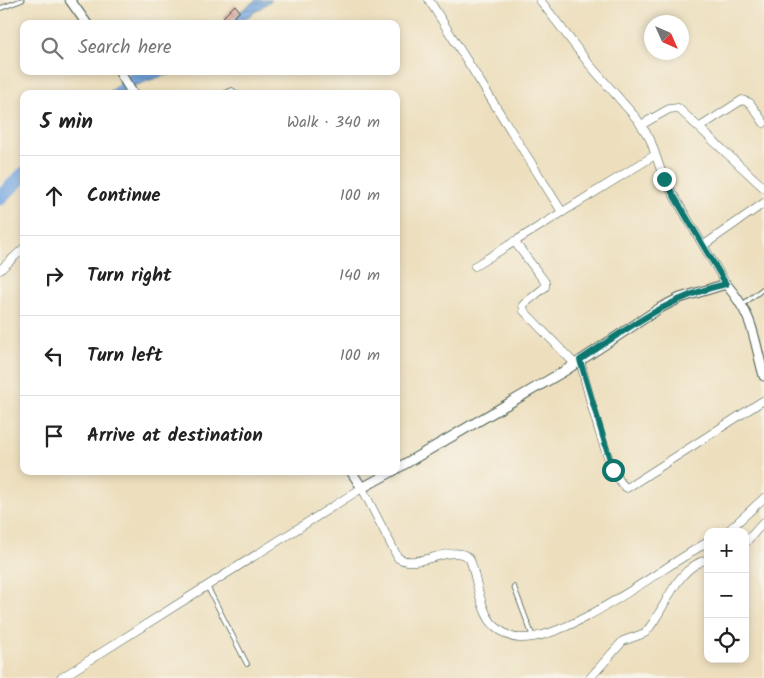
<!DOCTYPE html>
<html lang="en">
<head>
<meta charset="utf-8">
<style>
  :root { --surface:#fff; --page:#f6f6f6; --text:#222; --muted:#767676; --line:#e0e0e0 }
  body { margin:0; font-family:Kalam,sans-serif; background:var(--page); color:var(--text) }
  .controls { position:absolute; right:15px; bottom:15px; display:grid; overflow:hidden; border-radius:10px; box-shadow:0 2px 8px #0003 }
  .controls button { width:45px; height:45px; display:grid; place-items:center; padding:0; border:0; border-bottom:1px solid var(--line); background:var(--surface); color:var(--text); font:25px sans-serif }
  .compass { position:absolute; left:644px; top:15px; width:45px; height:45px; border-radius:50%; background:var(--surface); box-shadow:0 2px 8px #0003; rotate:135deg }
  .stop { position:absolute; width:15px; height:15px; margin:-11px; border:4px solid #0f766e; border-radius:50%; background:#fff }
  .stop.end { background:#0f766e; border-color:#fff; box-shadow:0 1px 5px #0008 }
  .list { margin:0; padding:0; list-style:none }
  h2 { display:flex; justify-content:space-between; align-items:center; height:65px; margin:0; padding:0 20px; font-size:21px }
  h2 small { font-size:16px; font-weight:400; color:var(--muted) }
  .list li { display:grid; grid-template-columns:32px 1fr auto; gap:15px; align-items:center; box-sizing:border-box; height:80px; padding:0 20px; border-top:1px solid var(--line) }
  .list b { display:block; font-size:19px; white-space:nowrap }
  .list em { font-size:16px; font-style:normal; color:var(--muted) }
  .icon { flex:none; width:28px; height:28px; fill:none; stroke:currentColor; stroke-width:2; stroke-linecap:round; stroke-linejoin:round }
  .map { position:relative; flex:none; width:764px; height:678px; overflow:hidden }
  .search { position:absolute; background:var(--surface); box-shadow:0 2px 8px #0003; left:20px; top:20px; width:380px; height:55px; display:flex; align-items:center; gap:12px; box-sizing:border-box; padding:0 18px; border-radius:10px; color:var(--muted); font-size:19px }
  .panel { position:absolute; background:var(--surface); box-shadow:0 2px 8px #0003; left:20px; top:90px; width:380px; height:385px; border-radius:10px }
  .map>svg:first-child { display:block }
  .water { fill:url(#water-rules); stroke:#4b738b }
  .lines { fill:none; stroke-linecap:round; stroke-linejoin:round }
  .river { stroke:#77a9e2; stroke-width:15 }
  .building { fill:url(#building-cross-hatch) }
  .service-casing { stroke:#3e5549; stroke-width:5.5 }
  .minor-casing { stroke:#3e5549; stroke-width:9 }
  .tertiary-casing { stroke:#3e5549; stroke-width:11 }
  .service { stroke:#fff; stroke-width:4 }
  .minor { stroke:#fff; stroke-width:8 }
  .tertiary { stroke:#fff; stroke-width:9 }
  .route { stroke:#0f766e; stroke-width:6 }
</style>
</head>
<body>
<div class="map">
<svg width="764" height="678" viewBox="0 0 764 678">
  <defs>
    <pattern id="water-rules" width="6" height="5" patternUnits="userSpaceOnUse" patternTransform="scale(1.25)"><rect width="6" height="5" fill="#77a9e2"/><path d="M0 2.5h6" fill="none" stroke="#618bb8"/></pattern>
    <pattern id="building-cross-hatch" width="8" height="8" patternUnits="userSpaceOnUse" patternTransform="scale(1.25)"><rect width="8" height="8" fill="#e3a9a1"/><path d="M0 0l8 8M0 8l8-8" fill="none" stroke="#b78b84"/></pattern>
  </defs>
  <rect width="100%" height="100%" fill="#f7f3e8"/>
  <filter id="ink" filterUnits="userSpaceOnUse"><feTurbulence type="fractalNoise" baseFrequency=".02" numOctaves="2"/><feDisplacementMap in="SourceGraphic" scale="10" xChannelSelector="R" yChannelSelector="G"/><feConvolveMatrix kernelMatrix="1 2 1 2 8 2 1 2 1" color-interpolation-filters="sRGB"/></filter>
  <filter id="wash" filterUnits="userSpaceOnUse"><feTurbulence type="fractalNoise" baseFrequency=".0096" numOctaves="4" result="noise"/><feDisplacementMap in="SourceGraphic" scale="20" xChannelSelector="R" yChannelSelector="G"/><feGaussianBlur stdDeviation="1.12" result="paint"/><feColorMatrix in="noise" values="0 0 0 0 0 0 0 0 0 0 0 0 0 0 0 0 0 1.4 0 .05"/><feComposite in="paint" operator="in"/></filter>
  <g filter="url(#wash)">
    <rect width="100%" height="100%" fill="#eddfbe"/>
    <g class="water">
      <polygon points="256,0 272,0 249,16 241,24 232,24 241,11"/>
      <polygon points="135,71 182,71 156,78 123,90 120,94 108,94 127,75"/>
    </g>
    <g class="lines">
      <polyline class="river" points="0,198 24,174"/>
    </g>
    <g id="blocks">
      <polygon class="building" points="235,5 240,11 228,23 223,17"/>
    </g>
  </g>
  <g filter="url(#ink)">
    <use href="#blocks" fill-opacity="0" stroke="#3e5549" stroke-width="1"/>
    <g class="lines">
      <g class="service-casing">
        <g id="service">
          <polyline points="1,8 22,0"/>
          <polyline points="223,94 232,90 238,94"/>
          <polyline points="742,305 764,288"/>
          <polyline points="207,586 247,664"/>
          <polyline points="514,587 533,637"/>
        </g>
      </g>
      <g class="minor-casing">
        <g id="minor">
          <polyline points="429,0 562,212"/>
          <polyline points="540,0 589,64 637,119 650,139 664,179 726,284"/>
          <polyline points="641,125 669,109 678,108 764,188"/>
          <polyline points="700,127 742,100 750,103 764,123"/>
          <polyline points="514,241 545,282 545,287 523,305 524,311 575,364"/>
          <polyline points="704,245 764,203"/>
          <polyline points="475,266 655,155"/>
          <polyline points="0,270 24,248"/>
          <path d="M 580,360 C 586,384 608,479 627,488 L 764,400"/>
          <polyline points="727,532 764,498"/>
          <polyline points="745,543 764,522"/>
          <path d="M 61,678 L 362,488 L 398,558 C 419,570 450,544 468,557 C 475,562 478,614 496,627 C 502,632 511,638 519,638 C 569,641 662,567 708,542"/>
          <path d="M 590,678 L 623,641 L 645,633 C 666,611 673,569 708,559"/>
        </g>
      </g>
      <g class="tertiary-casing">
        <g id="tertiary">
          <polyline points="70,0 87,24"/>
          <polyline points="119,71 133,94"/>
          <path d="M 396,469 L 566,370 L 660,308 L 680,298 L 726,284 C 755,318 753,337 764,376"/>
          <polyline points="351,471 362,488 393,471"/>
        </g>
      </g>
      <use href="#service" class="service"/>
      <use href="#minor" class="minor"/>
      <use href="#tertiary" class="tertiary"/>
    </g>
  </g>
  <g class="lines" filter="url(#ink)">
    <path class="route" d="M 613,470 L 580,360 C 627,329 670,296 726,284 L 664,179"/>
  </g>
</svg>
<div class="controls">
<button>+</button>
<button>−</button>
<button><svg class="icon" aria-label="locate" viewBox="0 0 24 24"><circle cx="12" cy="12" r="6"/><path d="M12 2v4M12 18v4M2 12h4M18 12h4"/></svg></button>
</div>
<svg class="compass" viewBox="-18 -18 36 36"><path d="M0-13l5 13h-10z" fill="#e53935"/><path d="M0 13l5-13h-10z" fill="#767676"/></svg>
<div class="stop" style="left:613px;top:470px"></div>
<div class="stop end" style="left:664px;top:179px"></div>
<div class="search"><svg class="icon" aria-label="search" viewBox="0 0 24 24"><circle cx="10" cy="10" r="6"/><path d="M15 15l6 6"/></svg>Search here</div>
<section class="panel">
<h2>5 min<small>Walk · 340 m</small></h2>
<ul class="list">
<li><svg class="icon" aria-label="ahead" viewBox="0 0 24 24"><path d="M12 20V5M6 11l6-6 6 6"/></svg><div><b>Continue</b></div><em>100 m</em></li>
<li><svg class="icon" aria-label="right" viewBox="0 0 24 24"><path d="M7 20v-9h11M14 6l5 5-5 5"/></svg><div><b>Turn right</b></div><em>140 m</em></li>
<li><svg class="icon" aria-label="left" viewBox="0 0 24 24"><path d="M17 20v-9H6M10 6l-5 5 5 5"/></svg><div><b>Turn left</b></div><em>100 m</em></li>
<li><svg class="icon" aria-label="arrive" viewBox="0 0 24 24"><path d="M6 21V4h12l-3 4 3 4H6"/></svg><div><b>Arrive at destination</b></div></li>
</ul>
</section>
</div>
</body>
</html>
